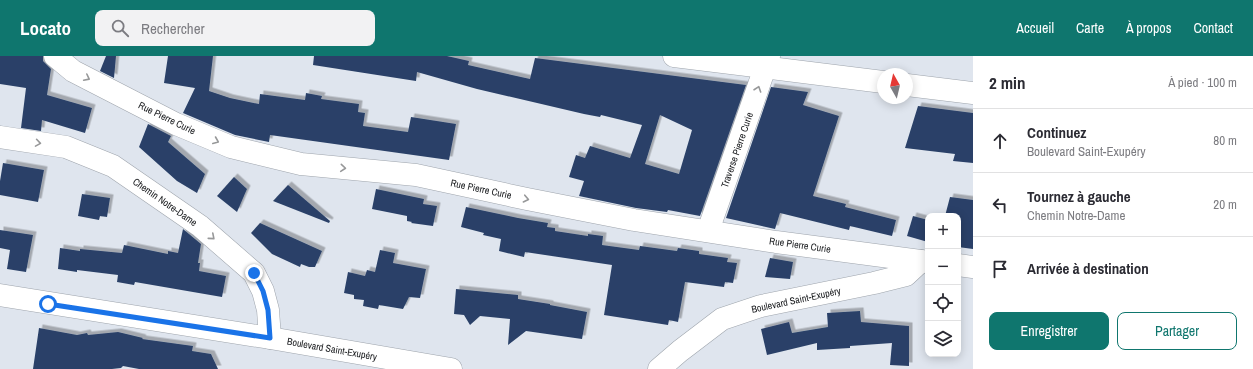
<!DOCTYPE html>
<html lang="fr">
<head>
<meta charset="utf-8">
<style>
  :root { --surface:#fff; --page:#f2f2f3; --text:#2b2b33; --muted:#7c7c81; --line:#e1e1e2; --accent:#0f766e }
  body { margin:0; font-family:"Archivo Narrow",sans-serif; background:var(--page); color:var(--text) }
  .controls { position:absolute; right:12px; bottom:12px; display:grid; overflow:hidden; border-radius:8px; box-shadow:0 2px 10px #0003 }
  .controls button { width:36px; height:36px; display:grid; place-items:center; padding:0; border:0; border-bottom:1px solid var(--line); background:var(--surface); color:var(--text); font:20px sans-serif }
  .compass { position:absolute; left:877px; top:12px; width:36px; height:36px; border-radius:50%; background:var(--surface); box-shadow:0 2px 10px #0003; rotate:352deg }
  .stop { position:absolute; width:12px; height:12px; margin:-9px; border:3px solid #1a73e8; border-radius:50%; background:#fff }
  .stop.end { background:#1a73e8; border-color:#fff; box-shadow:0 1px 4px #0008 }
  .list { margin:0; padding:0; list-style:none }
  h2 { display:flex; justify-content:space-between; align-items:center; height:52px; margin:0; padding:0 16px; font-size:17px }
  h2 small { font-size:13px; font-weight:400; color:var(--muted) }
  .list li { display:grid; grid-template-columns:26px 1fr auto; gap:12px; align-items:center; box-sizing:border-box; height:64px; padding:0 16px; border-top:1px solid var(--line) }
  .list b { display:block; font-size:15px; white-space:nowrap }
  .list p { margin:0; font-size:13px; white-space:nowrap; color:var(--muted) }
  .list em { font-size:13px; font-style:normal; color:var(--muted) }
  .actions { display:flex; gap:8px; padding:12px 16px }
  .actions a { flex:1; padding:9px 0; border:1px solid var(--accent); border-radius:8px; text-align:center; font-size:14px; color:var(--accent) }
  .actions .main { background:var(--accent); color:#fff }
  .icon { flex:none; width:22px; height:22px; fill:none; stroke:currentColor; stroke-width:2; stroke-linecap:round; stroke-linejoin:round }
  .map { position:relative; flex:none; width:973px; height:313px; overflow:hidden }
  header { display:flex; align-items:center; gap:24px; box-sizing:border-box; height:56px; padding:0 20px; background:var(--accent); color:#fff }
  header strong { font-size:19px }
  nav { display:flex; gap:22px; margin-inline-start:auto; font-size:14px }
  .search { width:280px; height:36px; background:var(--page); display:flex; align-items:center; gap:10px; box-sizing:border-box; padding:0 14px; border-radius:8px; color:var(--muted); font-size:15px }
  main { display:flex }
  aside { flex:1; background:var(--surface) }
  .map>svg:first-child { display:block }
  .building { fill:#2a4168; fill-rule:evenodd; filter:url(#shadow) }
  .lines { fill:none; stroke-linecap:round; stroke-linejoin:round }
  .street-casing { stroke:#9ea4ac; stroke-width:23 }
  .secondary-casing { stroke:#9ea4ac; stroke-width:23 }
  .street { stroke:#fff; stroke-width:22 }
  .secondary { stroke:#fff; stroke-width:22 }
  .oneway { stroke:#979899 }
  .route { stroke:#1a73e8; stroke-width:5 }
  .labels { text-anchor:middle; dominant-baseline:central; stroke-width:4; stroke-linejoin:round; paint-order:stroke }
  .street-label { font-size:10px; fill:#181a1d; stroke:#fff }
</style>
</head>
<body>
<header>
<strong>Locato</strong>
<div class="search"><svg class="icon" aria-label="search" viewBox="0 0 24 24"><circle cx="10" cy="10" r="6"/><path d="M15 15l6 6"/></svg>Rechercher</div>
<nav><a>Accueil</a><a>Carte</a><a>À propos</a><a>Contact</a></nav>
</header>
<main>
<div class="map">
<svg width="973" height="313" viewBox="0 0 973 313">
  <defs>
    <filter id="shadow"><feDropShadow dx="3.5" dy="-3.5" stdDeviation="0" flood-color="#0004"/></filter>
  </defs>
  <rect width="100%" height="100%" fill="#dfe5ee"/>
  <g class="building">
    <polygon points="0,0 43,0 43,5 51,13 47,39 92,52 85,77 42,64 41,75 21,72 26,32 0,28"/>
    <polygon points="106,0 116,0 114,22 100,15"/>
    <polygon points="168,0 213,0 209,35 230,42 259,48 260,38 305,44 306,37 322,40 321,43 359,48 358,56 365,57 363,70 408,76 411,61 456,68 449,104 270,79 269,86 235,79 183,57 195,32 164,27"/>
    <path d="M 314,0 L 447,0 L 469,5 L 468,9 L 530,23 L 535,2 L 746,29 L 700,160 L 668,154 L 667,156 L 636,152 L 579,140 L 584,125 L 569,121 L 576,99 L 585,102 L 590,90 L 630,102 L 642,69 L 601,59 L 600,61 L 584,58 L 477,33 L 417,16 L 416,25 L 313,9 ZM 660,59 L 692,74 L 679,118 L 645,108 Z"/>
    <polygon points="771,31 808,36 803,49 839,60 813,140 846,148 845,151 896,164 892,180 850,170 849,174 780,157 775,173 726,162"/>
    <polygon points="918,50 973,57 973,107 953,105 955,98 905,92"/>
    <polygon points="148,68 171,80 168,86 205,118 197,137 177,125 139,91"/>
    <polygon points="3,107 44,114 38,146 0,139 0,125"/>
    <polygon points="234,121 247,133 237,156 217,140"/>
    <polygon points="288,129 330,165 329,167 273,145"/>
    <polygon points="376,133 424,143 423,148 437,150 433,170 411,167 412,166 407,165 407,160 372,153"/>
    <polygon points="82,138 110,142 107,161 100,160 99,164 78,160"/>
    <polygon points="950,141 973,144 973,193 958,191 958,160 945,160"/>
    <polygon points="466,151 518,162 548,167 547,171 555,172 555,175 588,180 588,178 603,180 602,189 639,194 640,190 677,195 678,192 699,195 699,198 728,202 727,206 737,207 733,227 725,226 724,231 685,226 678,266 669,264 668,269 604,259 612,209 525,196 524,201 499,195 501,183 483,179 484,177 461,171"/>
    <polygon points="913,160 928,164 928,186 907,180"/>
    <polygon points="260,167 322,195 315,211 309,211 301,208 300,211 272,198 251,177"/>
    <polygon points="183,173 201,188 198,207 200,207 199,215 226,220 222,241 135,226 134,229 117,226 118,219 77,214 77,216 58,213 60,192 80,195 80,193 122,197 124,189 168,198 168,195 178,197"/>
    <polygon points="0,174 33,179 26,216 7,213 10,194 0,192"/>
    <polygon points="380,194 395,197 393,207 426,213 420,242 409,241 403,253 379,249 378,253 363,250 364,244 354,243 354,239 344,237 348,216 365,220 367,214 375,216"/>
    <polygon points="770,202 793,206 790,223 765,221"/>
    <polygon points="456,233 518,239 518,243 550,248 550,249 587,256 582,283 526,275 508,289 510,263 480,260 470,269 464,259 454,258"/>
    <polygon points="860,255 861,266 909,270 909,310 890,309 892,287 850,290 850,292 817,294 817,287 767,299 761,273 789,266 792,277 828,271 827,257"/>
    <polygon points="39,272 77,279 87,277 88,279 118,276 143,282 142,283 193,290 192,295 211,298 218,313 139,313 123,310 121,312 112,313 33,313"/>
  </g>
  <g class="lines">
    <g class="street-casing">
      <g id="street">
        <polyline points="55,0 73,15 176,68 231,91 301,108 416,119 527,143 634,164 776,186 928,206"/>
        <polyline points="0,81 66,91 113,110 200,170 254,217 263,235 268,254 270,282"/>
        <polyline points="708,175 769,0"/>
        <polyline points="958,209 973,211"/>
        <polyline points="0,239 270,282 451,313"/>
        <polyline points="659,313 680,295 722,263 761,250 874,227 906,219 921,205"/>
      </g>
    </g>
    <g class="secondary-casing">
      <g id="secondary">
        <polyline points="674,0 883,26"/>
        <polyline points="907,29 973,37"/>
      </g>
    </g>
    <use href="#street" class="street"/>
    <use href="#secondary" class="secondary"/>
  </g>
  <defs><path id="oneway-chevron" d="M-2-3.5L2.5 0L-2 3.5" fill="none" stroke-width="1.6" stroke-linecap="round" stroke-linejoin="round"/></defs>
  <g class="oneway">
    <use href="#oneway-chevron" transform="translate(87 22) rotate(27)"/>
    <use href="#oneway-chevron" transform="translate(758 33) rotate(-71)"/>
    <use href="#oneway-chevron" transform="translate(216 85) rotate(23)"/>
    <use href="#oneway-chevron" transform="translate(38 87) rotate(9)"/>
    <use href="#oneway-chevron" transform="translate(343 112) rotate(5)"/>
    <use href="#oneway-chevron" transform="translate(526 143) rotate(12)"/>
    <use href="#oneway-chevron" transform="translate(212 181) rotate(41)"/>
  </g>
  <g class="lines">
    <polyline class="route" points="48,248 270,282 268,254 263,235 254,217"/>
  </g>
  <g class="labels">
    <g class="street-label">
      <text transform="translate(167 62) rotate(26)">Rue Pierre Curie</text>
      <text transform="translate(737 94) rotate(-71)">Traverse Pierre Curie</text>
      <text transform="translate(481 133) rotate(12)">Rue Pierre Curie</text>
      <text transform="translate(165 146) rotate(35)">Chemin Notre-Dame</text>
      <text transform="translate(800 189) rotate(8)">Rue Pierre Curie</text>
      <text transform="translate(796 244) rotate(-12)">Boulevard Saint-Exupéry</text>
      <text transform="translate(332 293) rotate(10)">Boulevard Saint-Exupéry</text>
    </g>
  </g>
</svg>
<div class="controls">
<button>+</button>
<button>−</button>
<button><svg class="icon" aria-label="locate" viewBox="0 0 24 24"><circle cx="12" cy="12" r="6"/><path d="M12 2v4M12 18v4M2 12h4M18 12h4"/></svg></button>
<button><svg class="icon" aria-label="layers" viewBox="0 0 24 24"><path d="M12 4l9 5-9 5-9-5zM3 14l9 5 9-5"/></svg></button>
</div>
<svg class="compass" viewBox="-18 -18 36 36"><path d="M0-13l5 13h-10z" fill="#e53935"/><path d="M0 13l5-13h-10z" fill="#7c7c81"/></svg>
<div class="stop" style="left:48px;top:248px"></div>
<div class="stop end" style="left:254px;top:217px"></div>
</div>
<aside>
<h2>2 min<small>À pied · 100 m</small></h2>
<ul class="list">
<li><svg class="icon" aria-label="ahead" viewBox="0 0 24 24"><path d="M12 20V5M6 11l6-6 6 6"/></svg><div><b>Continuez</b><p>Boulevard Saint-Exupéry</p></div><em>80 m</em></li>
<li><svg class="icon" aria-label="left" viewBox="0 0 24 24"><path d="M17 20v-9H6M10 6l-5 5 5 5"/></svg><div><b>Tournez à gauche</b><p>Chemin Notre-Dame</p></div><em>20 m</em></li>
<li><svg class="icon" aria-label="arrive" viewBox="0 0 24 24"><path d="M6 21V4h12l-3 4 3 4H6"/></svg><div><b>Arrivée à destination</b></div></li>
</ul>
<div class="actions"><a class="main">Enregistrer</a><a>Partager</a></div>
</aside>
</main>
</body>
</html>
